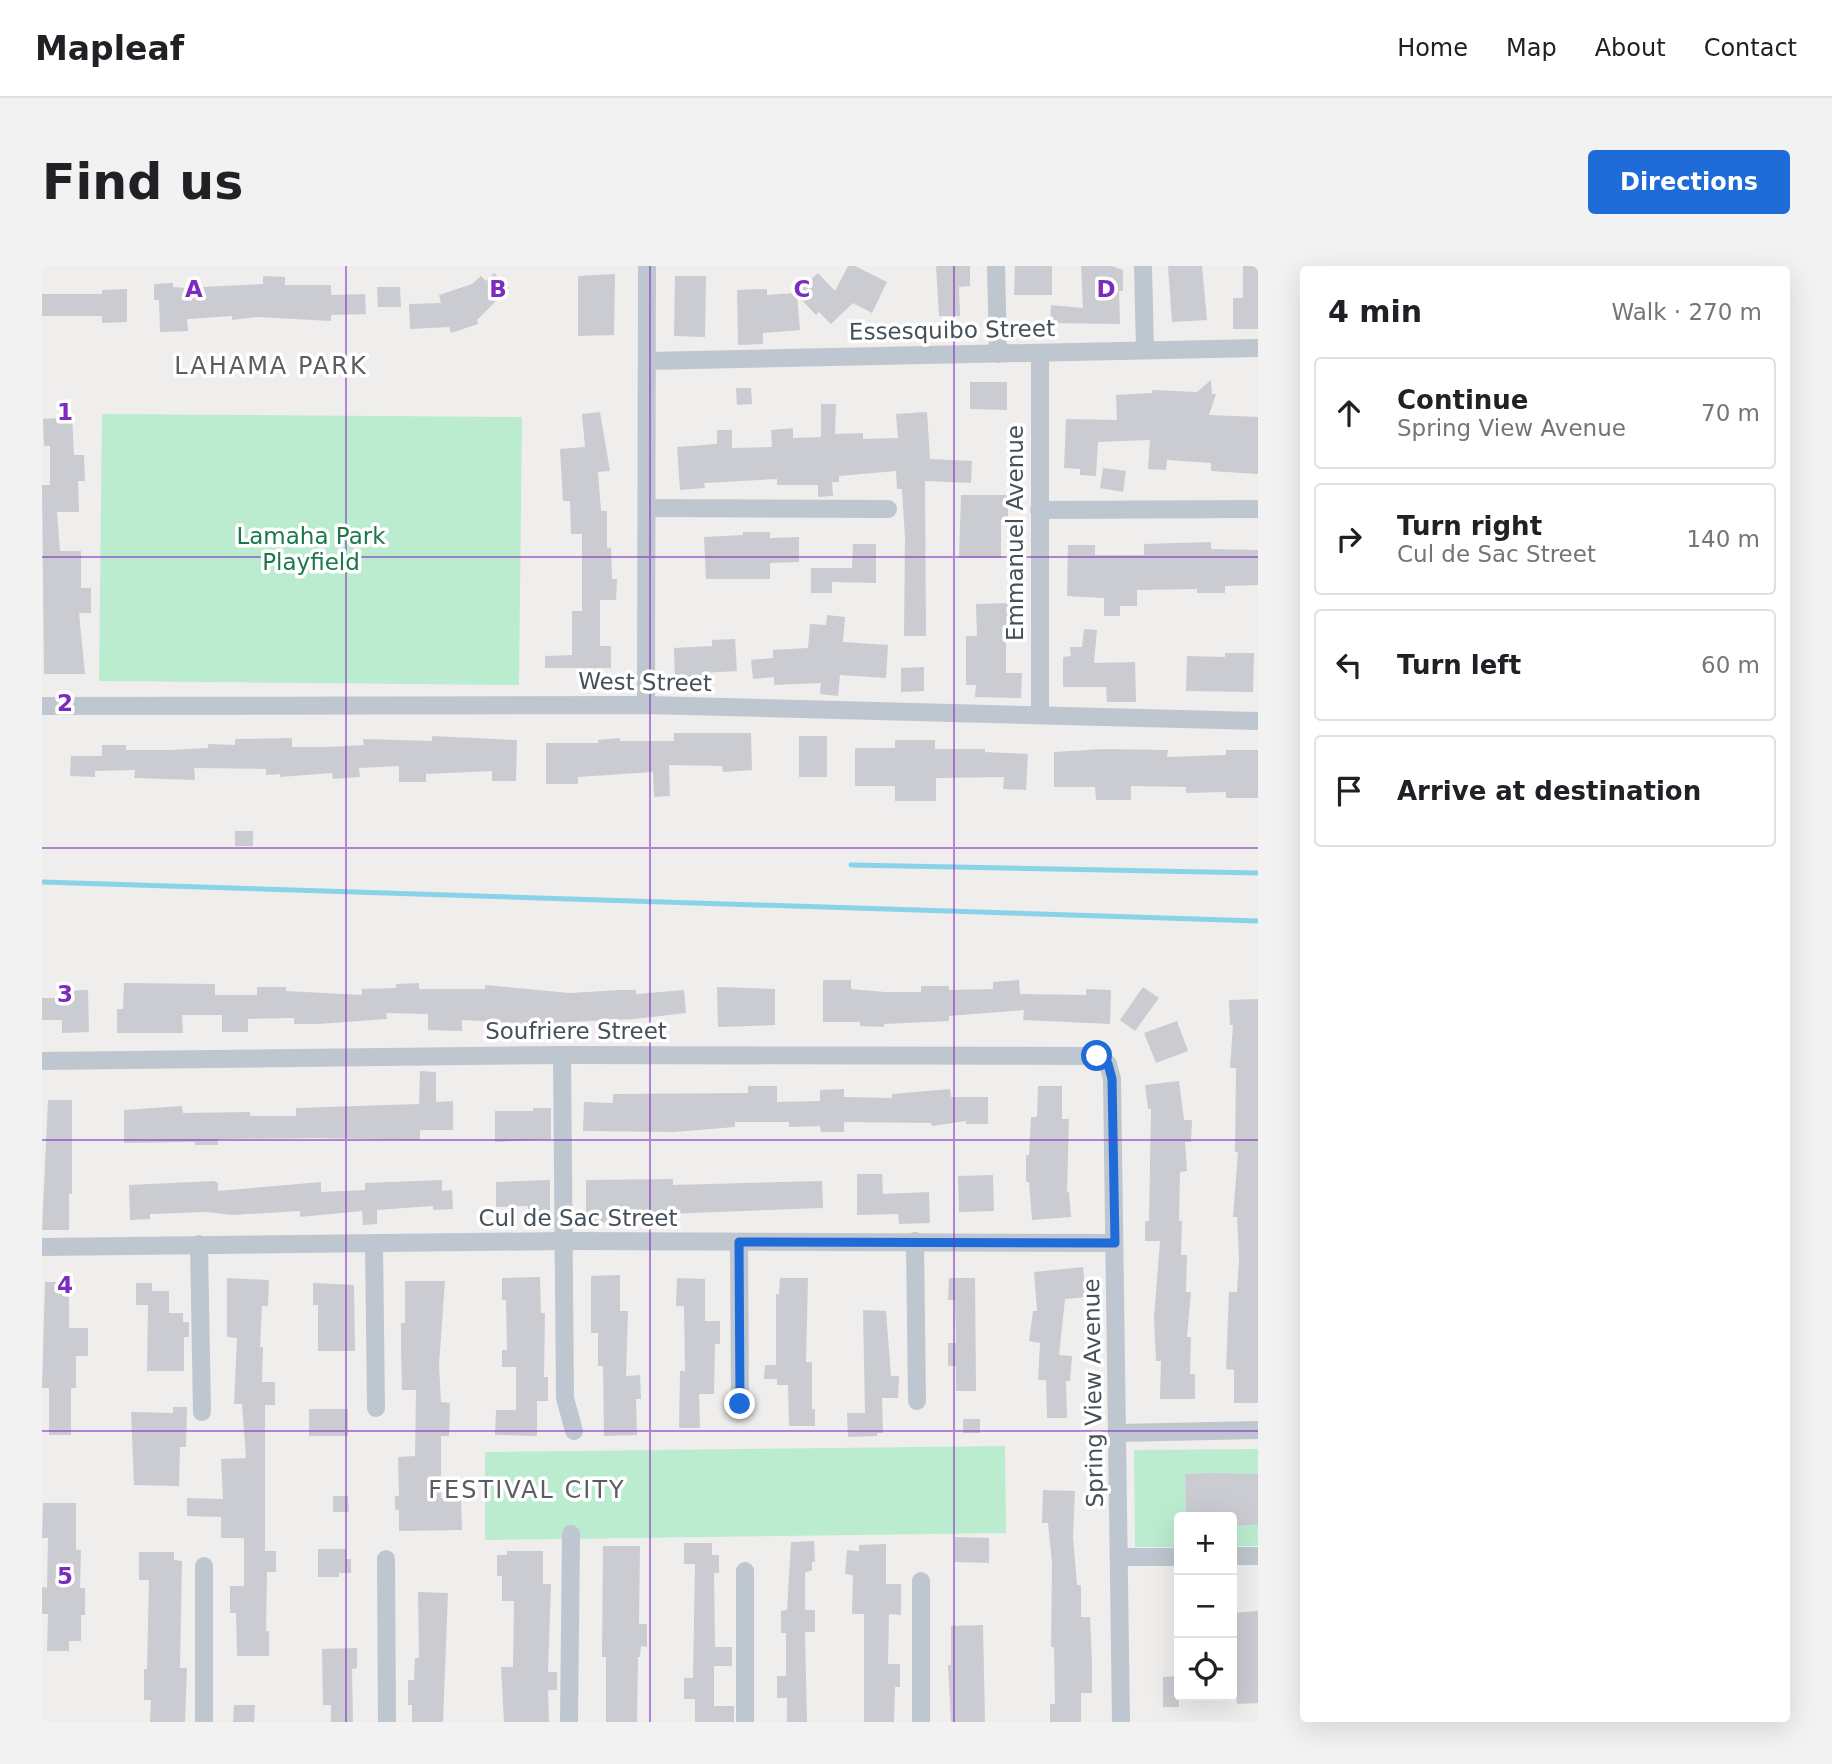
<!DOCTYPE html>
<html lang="en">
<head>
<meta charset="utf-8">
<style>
  :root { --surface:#fff; --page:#f2f2f2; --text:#202124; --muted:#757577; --line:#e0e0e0; --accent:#1f6bd7 }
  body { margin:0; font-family:"DejaVu Sans",sans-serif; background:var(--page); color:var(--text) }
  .controls { position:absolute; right:21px; bottom:21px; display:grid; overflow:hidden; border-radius:7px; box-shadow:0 7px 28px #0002 }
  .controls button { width:63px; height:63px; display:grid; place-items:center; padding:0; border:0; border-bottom:2px solid var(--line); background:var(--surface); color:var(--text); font:35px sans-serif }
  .stop { position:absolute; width:21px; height:21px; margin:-16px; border:5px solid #1f6bd7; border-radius:50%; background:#fff }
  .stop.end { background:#1f6bd7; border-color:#fff; box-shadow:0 2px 7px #0008 }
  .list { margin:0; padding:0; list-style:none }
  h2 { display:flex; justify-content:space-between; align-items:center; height:91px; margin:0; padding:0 28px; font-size:30px }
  h2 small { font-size:23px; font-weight:400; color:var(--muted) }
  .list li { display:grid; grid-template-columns:46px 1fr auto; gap:21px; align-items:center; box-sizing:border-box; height:112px; margin:0 14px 14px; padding:0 14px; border:2px solid var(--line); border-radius:7px }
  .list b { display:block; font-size:26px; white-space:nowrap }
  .list p { margin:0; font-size:23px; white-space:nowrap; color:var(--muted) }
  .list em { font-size:23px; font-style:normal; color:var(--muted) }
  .icon { flex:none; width:38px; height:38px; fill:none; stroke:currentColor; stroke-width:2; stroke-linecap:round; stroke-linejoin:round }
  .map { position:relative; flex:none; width:1216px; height:1456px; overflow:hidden; border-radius:7px }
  header { display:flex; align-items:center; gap:42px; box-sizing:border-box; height:98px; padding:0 35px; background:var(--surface); border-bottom:2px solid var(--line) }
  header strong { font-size:33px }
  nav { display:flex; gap:38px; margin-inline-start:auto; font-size:24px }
  .intro { display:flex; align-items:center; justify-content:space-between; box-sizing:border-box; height:168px; padding:0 42px }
  h1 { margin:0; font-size:49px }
  .button { padding:18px 32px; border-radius:7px; background:var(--accent); color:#fff; font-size:24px; font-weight:700 }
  main { display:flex; gap:42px; padding:0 42px }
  aside { flex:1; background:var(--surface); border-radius:7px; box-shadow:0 7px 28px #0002 }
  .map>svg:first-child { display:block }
  .green { fill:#bcecd0 }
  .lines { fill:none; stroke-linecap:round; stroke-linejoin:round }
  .stream { stroke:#8ad2e8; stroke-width:5 }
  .building { fill:#caccd2 }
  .street { stroke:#bec7cf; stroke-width:18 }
  .route { stroke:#1f6bd7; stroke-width:9 }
  .grid { fill:none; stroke:#7b2cbf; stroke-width:2; stroke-opacity:0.55 }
  .labels { text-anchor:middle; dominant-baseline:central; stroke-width:7; stroke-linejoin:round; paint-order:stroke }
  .street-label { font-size:23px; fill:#465059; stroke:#fff }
  .park-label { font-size:23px; fill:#1a784b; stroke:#fff }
  .neighbourhood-label { font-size:24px; letter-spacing:2px; fill:#5a5d62; stroke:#fff }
  .grid-label { font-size:23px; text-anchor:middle; font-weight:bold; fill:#7b2cbf; stroke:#fff; stroke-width:7; stroke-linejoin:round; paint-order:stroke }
</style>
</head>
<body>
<header>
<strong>Mapleaf</strong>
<nav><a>Home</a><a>Map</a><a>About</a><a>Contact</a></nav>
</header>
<div class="intro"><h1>Find us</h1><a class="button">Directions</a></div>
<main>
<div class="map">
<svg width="1216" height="1456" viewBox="0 0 1216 1456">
  <rect width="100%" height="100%" fill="#f0eded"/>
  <g class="green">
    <polygon points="60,148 480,151 477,419 57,415"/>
    <polygon points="963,1180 964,1267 443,1274 443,1186"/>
    <polygon points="1216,1183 1216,1208 1143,1208 1144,1251 1137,1251 1137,1281 1093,1281 1092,1184"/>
    <polygon points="1216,1259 1216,1280 1190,1280 1190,1260"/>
  </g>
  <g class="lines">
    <g class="stream">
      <polyline points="809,599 1216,607"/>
      <polyline points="0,616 1216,655"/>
    </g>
  </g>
  <g class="building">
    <polygon points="806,0 813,0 845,16 830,47 811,37 789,58 777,46 774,49 755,29 758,64 721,67 721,78 696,79 695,24 725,23 725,29 754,27 776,7 793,25"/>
    <polygon points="894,0 928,0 928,20 917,21 918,50 897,50"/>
    <polygon points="973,0 1010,0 1010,29 972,29"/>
    <polygon points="1039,0 1069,0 1081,4 1081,25 1077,25 1078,58 1008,57 1009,39 1041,42"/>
    <polygon points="1126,0 1160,0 1165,54 1130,56"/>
    <polygon points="1201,0 1216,0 1216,63 1191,63 1191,32 1201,32"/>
    <polygon points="452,7 467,22 435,54 436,58 409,67 407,61 368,63 367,38 399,37 397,29 430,18 439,10 444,15"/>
    <polygon points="573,8 572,69 536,70 536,10"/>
    <polygon points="221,10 243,11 243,19 289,19 289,29 323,28 324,48 289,49 289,55 216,51 190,54 190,50 145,53 146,65 118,66 117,34 112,34 112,18 131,17 131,21 144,22 221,18"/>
    <polygon points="633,10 664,10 663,71 632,70"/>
    <polygon points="335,21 358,21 359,41 336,41"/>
    <polygon points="85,23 85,56 60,57 60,50 0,50 0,28 60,28 60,24"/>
    <polygon points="1169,114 1170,128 1174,128 1167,149 1216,151 1216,208 1169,205 1169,197 1125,194 1124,204 1106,203 1108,174 1056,176 1054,210 1038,209 1038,203 1022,202 1024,153 1075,154 1074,129 1110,127 1110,124 1155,126"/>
    <polygon points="928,116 965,116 965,144 928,143"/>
    <polygon points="694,122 709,122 710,138 695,139"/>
    <polygon points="779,138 794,138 793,168 821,167 821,173 856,172 854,148 885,146 888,193 930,195 929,217 883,215 884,370 862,370 863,272 860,223 855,223 854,205 797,210 797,216 790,216 791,230 776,231 776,219 735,219 735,213 662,217 663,222 638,224 635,181 675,178 675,164 690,164 690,182 730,181 729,164 751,162 751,172 779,171"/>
    <polygon points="558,146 568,205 556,206 559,245 565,245 565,282 569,282 570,313 575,313 574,334 558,334 558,380 569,380 569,402 503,402 503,390 530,389 530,345 540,345 540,268 529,268 528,235 521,235 518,183 543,181 540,148"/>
    <polygon points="30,151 32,189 42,189 43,215 36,215 37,246 15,246 18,285 39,285 39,322 49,322 49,347 37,347 43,408 2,408 0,219 8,219 8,180 2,180 1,153"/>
    <polygon points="1061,202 1084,205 1081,226 1058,222"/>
    <polygon points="919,229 966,229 966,254 959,254 959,292 917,292"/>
    <polygon points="701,266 728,266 728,272 757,271 757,296 728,297 728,313 664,313 662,271 701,269"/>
    <polygon points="1169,276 1169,283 1216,284 1216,319 1183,320 1183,327 1155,327 1155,323 1095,324 1095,340 1078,340 1078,350 1062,350 1062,332 1025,330 1026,279 1053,279 1053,289 1102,289 1102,278"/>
    <polygon points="811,278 834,278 834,317 790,316 790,327 769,327 769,302 810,302"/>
    <polygon points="971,337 972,360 964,361 964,407 980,407 979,432 933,431 934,419 924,419 924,370 935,370 934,338"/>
    <polygon points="785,349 803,351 801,376 846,379 844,412 798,409 796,430 778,428 779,417 732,419 732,411 711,413 709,394 731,392 731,384 766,382 768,358 784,359"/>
    <polygon points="1042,363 1055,364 1052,397 1093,396 1094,436 1065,436 1064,421 1021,421 1021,391 1029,390 1028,381 1040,381"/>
    <polygon points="693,373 695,405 661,407 661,419 633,418 632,382 670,380 670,374"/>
    <polygon points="1183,387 1212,387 1211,426 1144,425 1145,390 1183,391"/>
    <polygon points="882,401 882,425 859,426 859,402"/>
    <polygon points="632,467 709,467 710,504 681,506 680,500 627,499 628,530 612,531 611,506 536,511 536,518 504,518 504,477 556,477 556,474 578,472 578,475 632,475"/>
    <polygon points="390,470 475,474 474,515 450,515 450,505 384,508 384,516 357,516 357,500 317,502 318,511 291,513 290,507 238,511 238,508 224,509 224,503 152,502 153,514 92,512 93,504 53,505 53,511 28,510 29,490 60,490 60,479 84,479 84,484 127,484 166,482 166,478 193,479 193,473 250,472 250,481 284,481 322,479 321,473 390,475"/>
    <rect x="757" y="470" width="28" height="41"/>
    <polygon points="853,474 893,474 893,483 943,483 943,486 986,488 984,524 961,523 962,511 894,512 894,535 853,535 853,520 813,520 813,482 853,482"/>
    <polygon points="1062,483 1126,484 1125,491 1184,489 1184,484 1216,484 1216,532 1184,532 1184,526 1144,527 1144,521 1089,520 1089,534 1054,534 1053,521 1012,521 1012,486"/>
    <rect x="193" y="565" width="18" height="15"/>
    <polygon points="781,714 809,714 809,723 843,726 879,726 879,720 907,720 907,724 951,723 951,716 977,714 978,728 1044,729 1044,723 1069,724 1068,758 981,754 982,744 907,750 907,755 842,758 842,761 818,760 818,756 781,756"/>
    <polygon points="82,717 173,718 173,729 215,729 215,721 244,721 244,725 320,729 320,723 354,722 354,718 377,717 377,723 443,723 443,719 528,727 578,724 594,724 594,728 642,724 644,747 593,753 504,757 503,762 478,760 478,757 420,754 420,765 386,764 386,748 344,747 345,753 276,758 252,758 252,752 206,753 206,766 180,766 180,749 140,749 141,767 75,767 75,743 81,743"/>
    <polygon points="675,721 733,723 733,759 676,761"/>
    <polygon points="1101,721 1117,732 1093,765 1078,754"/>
    <polygon points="46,724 47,766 20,767 20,754 0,754 0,732 19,732 19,725"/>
    <polygon points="1216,733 1216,1137 1192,1137 1192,1104 1184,1103 1187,1026 1195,1026 1197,992 1195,951 1191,951 1196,886 1193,886 1194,802 1188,802 1191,759 1188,759 1187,734"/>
    <polygon points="1135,755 1146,785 1114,797 1102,767"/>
    <polygon points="378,805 394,806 394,836 411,835 411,864 378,864 378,874 276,872 176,873 176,879 153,879 153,876 82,877 82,844 140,840 141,847 208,846 208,850 254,850 254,842 377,838"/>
    <polygon points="1137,815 1142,854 1150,854 1149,876 1143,876 1145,905 1138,906 1137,955 1140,955 1139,989 1145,989 1144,1026 1149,1026 1145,1071 1149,1071 1148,1108 1153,1108 1153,1133 1118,1133 1119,1095 1114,1095 1112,1052 1118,975 1103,975 1103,955 1107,955 1109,843 1106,843 1103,819"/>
    <polygon points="706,820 735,820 735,836 778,835 778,824 802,823 802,831 850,832 850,828 908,823 909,831 946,831 946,858 924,858 924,855 890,860 889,857 802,856 802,866 779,866 778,860 747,861 747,856 693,856 693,861 632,866 541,865 542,836 571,837 571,828 706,827"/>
    <polygon points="996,820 1020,820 1020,853 1027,853 1025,926 1027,926 1029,951 990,954 987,916 984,916 984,889 987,889 989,851 995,851"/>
    <polygon points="6,834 30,834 30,928 27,928 27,964 0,964"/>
    <polygon points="491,842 509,842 509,873 453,876 453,845 491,845"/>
    <polygon points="815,908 840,908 841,928 887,926 888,957 857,958 856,948 815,949"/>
    <polygon points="951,909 952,945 917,946 916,910"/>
    <polygon points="631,913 631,919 780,915 781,942 599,949 599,955 544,957 544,914"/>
    <polygon points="400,914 400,925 410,924 411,943 391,944 391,940 335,944 335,958 321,959 320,945 258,951 258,945 189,949 164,946 108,948 108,953 88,954 87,919 172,915 176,917 176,925 279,916 279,926 323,924 323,917"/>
    <polygon points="508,914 508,955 486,956 486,940 454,941 454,916"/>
    <polygon points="1041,1001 1044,1031 1023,1033 1017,1089 1030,1090 1028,1115 1024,1115 1025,1152 1005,1152 1004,1114 996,1114 998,1077 987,1075 991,1045 995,1045 992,1006"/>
    <polygon points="578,1009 578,1045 586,1045 584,1110 598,1109 599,1133 594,1133 595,1169 562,1170 561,1100 556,1100 556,1067 549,1067 549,1010"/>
    <polygon points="498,1011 499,1047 503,1047 502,1111 506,1111 506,1135 495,1135 495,1170 453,1169 454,1144 474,1144 474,1101 460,1101 460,1084 465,1084 464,1034 460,1034 460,1012"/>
    <polygon points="185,1012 227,1014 226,1040 220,1040 218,1081 221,1081 220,1116 233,1116 233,1139 223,1139 223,1285 234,1285 234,1306 225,1306 224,1365 227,1365 227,1390 195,1390 194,1347 188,1347 188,1320 202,1320 202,1272 179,1272 179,1251 145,1250 145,1232 181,1233 179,1193 204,1192 200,1138 192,1138 195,1072 185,1071"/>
    <polygon points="635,1012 663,1013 663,1055 678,1055 678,1078 673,1078 672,1128 657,1128 658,1162 637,1162 638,1105 643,1105 642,1040 634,1040"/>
    <polygon points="738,1012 766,1012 764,1096 770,1096 770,1143 773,1143 773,1160 747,1160 746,1119 735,1119 735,1113 722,1113 723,1099 734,1099 734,1028 737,1028"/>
    <polygon points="907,1012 933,1012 934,1125 914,1125 914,1100 906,1100 906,1077 914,1077 913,1034 906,1034"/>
    <polygon points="363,1015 403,1015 397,1099 399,1136 408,1137 407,1170 399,1170 399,1232 419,1232 420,1264 357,1265 357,1244 353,1244 353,1230 357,1230 356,1191 373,1190 374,1124 360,1124 359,1083 359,1057 363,1057"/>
    <polygon points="3,1016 27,1016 27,1062 46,1062 46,1090 34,1090 34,1122 29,1122 29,1169 7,1169 7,1122 0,1122"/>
    <polygon points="94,1017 110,1017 110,1025 127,1025 127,1047 141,1047 141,1056 147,1056 147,1071 142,1071 142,1105 105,1105 106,1039 94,1039"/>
    <polygon points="271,1017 312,1019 313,1085 276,1085 276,1039 271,1039"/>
    <polygon points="821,1044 844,1045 849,1110 857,1110 856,1132 840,1132 841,1167 835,1167 835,1170 806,1171 805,1147 823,1147"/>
    <polygon points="131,1141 145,1141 144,1181 138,1181 137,1220 92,1219 89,1146 131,1147"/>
    <rect x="267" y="1143" width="39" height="27"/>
    <rect x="921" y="1153" width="17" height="14"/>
    <polygon points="1167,1207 1216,1208 1216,1259 1190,1260 1190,1251 1144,1251 1143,1208"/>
    <polygon points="1001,1224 1033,1225 1031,1271 1035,1319 1039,1319 1039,1351 1048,1351 1050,1397 1050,1427 1039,1427 1039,1456 1008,1456 1008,1438 1013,1438 1012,1381 1009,1381 1010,1297 1006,1257 1000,1257"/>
    <polygon points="291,1230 306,1230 307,1246 291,1246"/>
    <polygon points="1,1237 34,1237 34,1284 39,1284 38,1322 43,1322 43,1349 39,1349 39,1375 27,1375 27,1385 5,1385 6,1348 0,1348 0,1321 5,1322 6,1272 0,1272"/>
    <polygon points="913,1271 947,1272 947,1297 913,1296"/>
    <polygon points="772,1275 773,1296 770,1296 770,1304 763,1307 763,1344 773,1344 773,1366 763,1366 765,1456 745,1456 745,1432 735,1432 735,1410 744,1410 744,1367 739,1367 739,1345 745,1344 749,1276"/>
    <polygon points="642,1277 670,1277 670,1289 677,1289 677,1307 672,1307 673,1381 690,1381 690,1400 672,1400 672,1440 692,1440 692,1456 653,1456 653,1433 642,1433 642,1412 651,1412 653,1298 642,1298"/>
    <polygon points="844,1278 844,1318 859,1318 859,1349 847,1348 846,1398 858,1398 858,1421 853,1421 852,1456 822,1456 822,1348 810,1348 811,1309 803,1308 805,1284 817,1285 817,1279"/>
    <polygon points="561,1280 598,1280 597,1358 605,1358 605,1381 599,1380 598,1391 596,1391 595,1456 564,1456 564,1391 560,1391"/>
    <polygon points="276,1283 304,1283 304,1293 309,1293 309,1307 297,1307 297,1311 276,1311"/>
    <polygon points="465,1285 501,1285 501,1318 509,1318 506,1406 515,1406 515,1424 506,1424 507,1456 462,1456 459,1401 471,1401 472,1335 460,1335 460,1310 455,1310 455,1289 465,1289"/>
    <polygon points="97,1286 132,1286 132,1294 140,1295 138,1402 145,1402 143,1456 108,1456 109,1434 102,1434 102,1403 105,1403 107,1314 97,1314"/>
    <polygon points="376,1326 406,1327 401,1456 370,1456 370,1439 366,1439 366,1414 372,1414 373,1392 377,1392"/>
    <polygon points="1216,1345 1216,1437 1195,1438 1190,1347"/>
    <polygon points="941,1359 943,1456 909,1456 906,1399 909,1399 909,1360"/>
    <polygon points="315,1382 315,1402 310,1403 311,1456 289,1456 289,1439 281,1439 280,1383"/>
    <polygon points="1137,1410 1137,1441 1121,1441 1121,1411"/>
    <polygon points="192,1439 213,1439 212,1456 191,1456"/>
  </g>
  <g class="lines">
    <g class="street">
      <polyline points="954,0 956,88"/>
      <polyline points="1101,0 1103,84"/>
      <polyline points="998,87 998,447"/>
      <polyline points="605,95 1216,82"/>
      <polyline points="605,242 846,243"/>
      <polyline points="997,244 1216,243"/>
      <polyline points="604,439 605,0"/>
      <polyline points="0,440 604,439 1216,455"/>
      <polyline points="520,789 523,1132 532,1165"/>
      <polyline points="0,795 520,789 1054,790 1066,798 1070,813 1079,1456"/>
      <polyline points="873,975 875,1135"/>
      <polyline points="697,976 698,1138"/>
      <polyline points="157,978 160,1146"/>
      <polyline points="332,978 334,1142"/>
      <polyline points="0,981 521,975 1072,977"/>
      <polyline points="1076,1167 1216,1164"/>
      <polyline points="1190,1290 1216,1290"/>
      <polyline points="1079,1291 1137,1291"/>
      <polyline points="344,1293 345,1456"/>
      <polyline points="162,1300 162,1456"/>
      <polyline points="703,1305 703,1456"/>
      <polyline points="879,1315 879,1456"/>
      <polyline points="527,1456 529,1268"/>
    </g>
  </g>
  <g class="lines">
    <polyline class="route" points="698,1138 697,976 1073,977 1070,813 1066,798 1055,790"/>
  </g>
  <path class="grid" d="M 304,0 L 304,1456M 608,0 L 608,1456M 912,0 L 912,1456M 0,291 L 1216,291M 0,582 L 1216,582M 0,874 L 1216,874M 0,1165 L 1216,1165"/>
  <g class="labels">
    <g class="street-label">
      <text transform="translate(910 64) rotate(-1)">Essesquibo Street</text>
      <text transform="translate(973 267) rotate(-90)">Emmanuel Avenue</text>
      <text transform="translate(603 416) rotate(1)">West Street</text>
      <text x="534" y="765">Soufriere Street</text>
      <text x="536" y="952">Cul de Sac Street</text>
      <text transform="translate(1051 1127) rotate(-91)">Spring View Avenue</text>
    </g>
    <g class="park-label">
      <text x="269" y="270">Lamaha Park<tspan x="269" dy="26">Playfield</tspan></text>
    </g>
    <g class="neighbourhood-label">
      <text x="229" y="100">LAHAMA PARK</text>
      <text x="485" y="1224">FESTIVAL CITY</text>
    </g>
  </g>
  <g class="grid-label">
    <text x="152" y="31">A</text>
    <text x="456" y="31">B</text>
    <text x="760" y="31">C</text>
    <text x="1064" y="31">D</text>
    <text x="23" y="154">1</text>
    <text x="23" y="445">2</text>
    <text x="23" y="736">3</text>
    <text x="23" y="1027">4</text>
    <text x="23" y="1318">5</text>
  </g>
</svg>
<div class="controls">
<button>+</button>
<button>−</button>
<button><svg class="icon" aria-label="locate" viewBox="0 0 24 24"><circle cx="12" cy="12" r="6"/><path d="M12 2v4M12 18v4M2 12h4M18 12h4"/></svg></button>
</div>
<div class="stop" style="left:1055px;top:790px"></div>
<div class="stop end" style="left:698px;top:1138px"></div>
</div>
<aside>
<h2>4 min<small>Walk · 270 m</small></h2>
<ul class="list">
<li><svg class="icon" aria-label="ahead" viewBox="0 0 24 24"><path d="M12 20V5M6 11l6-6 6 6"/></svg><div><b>Continue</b><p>Spring View Avenue</p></div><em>70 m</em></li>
<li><svg class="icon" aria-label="right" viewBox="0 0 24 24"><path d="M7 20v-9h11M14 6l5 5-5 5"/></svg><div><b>Turn right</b><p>Cul de Sac Street</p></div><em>140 m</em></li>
<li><svg class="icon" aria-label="left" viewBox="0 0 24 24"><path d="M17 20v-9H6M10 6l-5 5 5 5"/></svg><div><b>Turn left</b></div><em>60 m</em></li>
<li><svg class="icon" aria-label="arrive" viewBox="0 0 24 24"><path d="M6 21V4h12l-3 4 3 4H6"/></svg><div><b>Arrive at destination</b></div></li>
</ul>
</aside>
</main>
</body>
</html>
